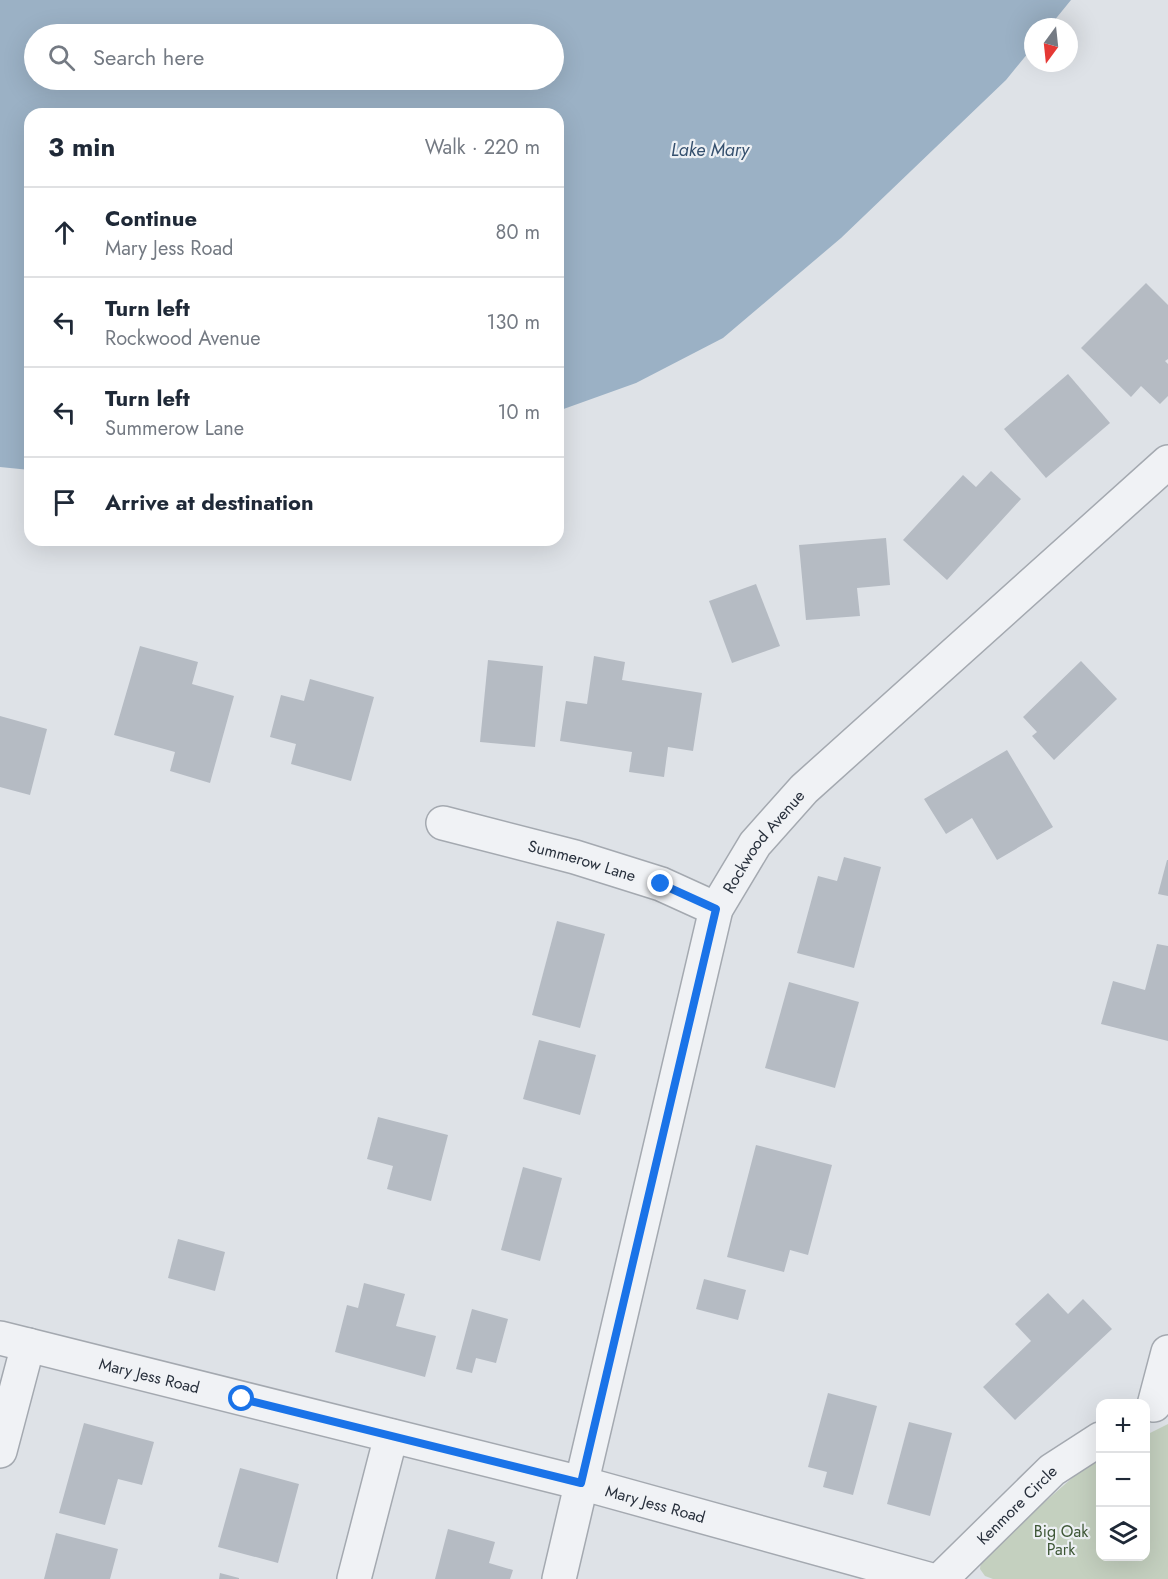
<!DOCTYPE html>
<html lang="en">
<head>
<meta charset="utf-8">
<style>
  :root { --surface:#fff; --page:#f2f2f3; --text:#1f2937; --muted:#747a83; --line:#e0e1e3 }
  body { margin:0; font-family:Jost,sans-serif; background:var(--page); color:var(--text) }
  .controls { position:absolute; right:18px; bottom:18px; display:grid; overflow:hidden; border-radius:12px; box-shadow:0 6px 24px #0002 }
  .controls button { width:54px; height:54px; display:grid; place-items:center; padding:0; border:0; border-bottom:2px solid var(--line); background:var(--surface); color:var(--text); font:30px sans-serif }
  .compass { position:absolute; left:1024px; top:18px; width:54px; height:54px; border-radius:50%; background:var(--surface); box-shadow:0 6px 24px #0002; rotate:195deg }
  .stop { position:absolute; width:18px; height:18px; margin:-14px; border:4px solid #1a73e8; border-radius:50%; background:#fff }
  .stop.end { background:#1a73e8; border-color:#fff; box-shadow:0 2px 6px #0008 }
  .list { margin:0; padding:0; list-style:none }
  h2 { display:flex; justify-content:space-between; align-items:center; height:78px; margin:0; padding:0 24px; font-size:26px }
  h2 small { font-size:20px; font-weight:400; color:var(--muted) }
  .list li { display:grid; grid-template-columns:39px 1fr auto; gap:18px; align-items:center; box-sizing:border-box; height:90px; padding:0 24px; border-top:2px solid var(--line) }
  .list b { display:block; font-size:22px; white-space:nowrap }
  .list p { margin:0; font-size:20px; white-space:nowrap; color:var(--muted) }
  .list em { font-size:20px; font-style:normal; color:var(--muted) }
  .icon { flex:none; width:33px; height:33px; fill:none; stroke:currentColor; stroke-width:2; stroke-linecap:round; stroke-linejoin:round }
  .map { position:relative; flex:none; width:1168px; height:1579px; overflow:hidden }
  .search { position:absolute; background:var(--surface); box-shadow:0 6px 24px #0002; left:24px; top:24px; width:540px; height:66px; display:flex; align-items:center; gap:15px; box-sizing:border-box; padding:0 21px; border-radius:33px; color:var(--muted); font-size:22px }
  .panel { position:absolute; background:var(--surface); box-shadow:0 6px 24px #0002; left:24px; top:108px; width:540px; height:438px; border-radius:18px }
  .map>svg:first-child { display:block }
  .green { fill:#c4d0bf }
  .water { fill:#9bb1c5; fill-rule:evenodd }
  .building { fill:#b5bbc3 }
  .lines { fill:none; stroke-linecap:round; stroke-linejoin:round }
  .minor-casing { stroke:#a4a9b0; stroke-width:36 }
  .minor { stroke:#f0f2f5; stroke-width:33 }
  .route { stroke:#1a73e8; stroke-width:8 }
  .labels { text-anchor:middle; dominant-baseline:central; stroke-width:4.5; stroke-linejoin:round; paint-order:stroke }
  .street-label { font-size:16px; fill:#28303c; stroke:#edf0f4 }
  .park-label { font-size:16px; fill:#3e5736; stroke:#edf0f4 }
  .water-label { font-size:18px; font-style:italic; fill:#35506e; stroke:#edf0f4 }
</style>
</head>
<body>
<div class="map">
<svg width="1168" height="1579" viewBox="0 0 1168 1579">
  <rect width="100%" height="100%" fill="#dee2e7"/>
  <polygon class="green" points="1168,1424 1168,1579 993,1579 985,1576 980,1569 982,1554 1023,1521 1088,1464 1100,1458 1100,1556 1146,1556 1146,1435"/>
  <path class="water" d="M 0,0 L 1071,0 L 1049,27 L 1033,27 L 1033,47 L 1006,80 L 841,238 L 723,338 L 636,383 L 558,411 L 558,114 L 30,114 L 30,470 L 0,467 ZM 34,34 L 554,34 L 554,80 L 34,80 Z"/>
  <g class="building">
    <polygon points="1146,283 1168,305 1168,359 1165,361 1168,364 1168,396 1160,404 1141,386 1131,397 1081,348"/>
    <polygon points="1068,374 1110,423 1046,478 1004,429"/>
    <polygon points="991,471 1021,499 947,580 903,540 963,475 976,487"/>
    <polygon points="886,538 890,585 857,588 860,616 806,620 799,545"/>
    <polygon points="756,584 780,646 732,663 709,601"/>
    <polygon points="140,646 198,662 192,684 234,696 210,783 170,771 175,752 114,735"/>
    <polygon points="594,656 625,662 622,680 702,693 693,751 668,747 664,777 629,772 632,752 560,741 566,701 587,704"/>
    <polygon points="488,660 543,666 535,747 480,742"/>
    <polygon points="1081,661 1117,699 1054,760 1032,736 1037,732 1023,717"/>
    <polygon points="310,679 374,697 351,781 291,764 296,744 270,737 281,695 304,701"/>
    <polygon points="0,716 47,729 30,795 0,787"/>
    <polygon points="1007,750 1053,827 997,860 972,818 946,834 924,799"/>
    <polygon points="844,857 881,867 854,968 797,953 818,876 837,881"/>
    <polygon points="1167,860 1168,860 1168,896 1158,894"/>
    <polygon points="557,921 605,934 580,1028 532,1015"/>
    <polygon points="1157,944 1168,946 1168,1041 1101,1024 1113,981 1145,990"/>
    <polygon points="789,982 859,1002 835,1088 765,1068"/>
    <polygon points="539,1040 596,1055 580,1115 523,1099"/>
    <polygon points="378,1117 448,1135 431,1201 387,1189 393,1166 367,1159"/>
    <polygon points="756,1145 832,1165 808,1255 790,1250 784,1272 727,1257"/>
    <polygon points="523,1167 562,1178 540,1261 501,1250"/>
    <polygon points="178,1239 225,1252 215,1291 168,1278"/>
    <polygon points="704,1279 746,1290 738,1320 696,1309"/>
    <polygon points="364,1283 405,1294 396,1326 436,1336 425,1377 335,1352 347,1305 358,1308"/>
    <polygon points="1048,1293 1068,1314 1083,1299 1112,1329 1015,1420 983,1387 1031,1341 1015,1324"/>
    <polygon points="472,1309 508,1319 496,1363 476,1358 472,1373 456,1369"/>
    <polygon points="828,1393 877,1406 853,1495 823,1487 827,1472 808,1467"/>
    <polygon points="909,1422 952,1433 930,1516 887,1504"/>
    <polygon points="84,1423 154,1442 142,1485 118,1479 105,1525 59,1513"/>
    <polygon points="240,1468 299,1484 278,1563 218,1547"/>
    <polygon points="448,1529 495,1542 489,1563 513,1570 510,1579 435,1579"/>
    <polygon points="56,1533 118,1549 110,1579 44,1579"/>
    <polygon points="220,1573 239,1578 239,1579 219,1579"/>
  </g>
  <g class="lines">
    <g class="minor-casing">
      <g id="minor">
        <path id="s1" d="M 443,823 L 575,857 L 661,884 L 716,909"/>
        <path id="s2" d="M 0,1338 L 581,1483 L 928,1579"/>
        <polyline points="1154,1405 1168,1352"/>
        <polyline points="0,1451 28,1345"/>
        <polyline points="354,1579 391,1436"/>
        <path id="s3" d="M 559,1579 L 716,909 L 755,844 L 804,789 L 1168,462"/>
        <path id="s4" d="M 941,1579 L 1052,1470 L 1100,1439"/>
      </g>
    </g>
    <use href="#minor" class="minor"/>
  </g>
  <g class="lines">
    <polyline class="route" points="242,1399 581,1483 716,909 661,884"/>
  </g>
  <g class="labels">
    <g class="street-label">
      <text stroke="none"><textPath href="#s3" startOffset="771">Rockwood Avenue</textPath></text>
      <text stroke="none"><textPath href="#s1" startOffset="144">Summerow Lane</textPath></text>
      <text stroke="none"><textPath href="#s2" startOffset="154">Mary Jess Road</textPath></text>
      <text stroke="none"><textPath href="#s2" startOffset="676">Mary Jess Road</textPath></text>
      <text stroke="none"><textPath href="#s4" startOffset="106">Kenmore Circle</textPath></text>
    </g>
    <g class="park-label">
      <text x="1061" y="1531">Big Oak<tspan x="1061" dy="18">Park</tspan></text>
    </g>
    <g class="water-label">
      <text x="710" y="150">Lake Mary</text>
    </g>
  </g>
</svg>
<div class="controls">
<button>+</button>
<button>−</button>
<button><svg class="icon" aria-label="layers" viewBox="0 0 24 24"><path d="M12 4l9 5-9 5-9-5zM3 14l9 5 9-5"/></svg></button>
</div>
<svg class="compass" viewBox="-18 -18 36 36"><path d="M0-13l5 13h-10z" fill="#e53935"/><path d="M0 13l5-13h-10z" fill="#747a83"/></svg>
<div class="stop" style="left:242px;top:1399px"></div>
<div class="stop end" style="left:661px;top:884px"></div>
<div class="search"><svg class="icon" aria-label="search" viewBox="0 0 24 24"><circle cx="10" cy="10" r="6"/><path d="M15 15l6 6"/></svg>Search here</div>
<section class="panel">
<h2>3 min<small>Walk · 220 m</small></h2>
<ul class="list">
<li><svg class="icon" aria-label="ahead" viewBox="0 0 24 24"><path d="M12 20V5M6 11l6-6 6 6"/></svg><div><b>Continue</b><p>Mary Jess Road</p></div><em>80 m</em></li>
<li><svg class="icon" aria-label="left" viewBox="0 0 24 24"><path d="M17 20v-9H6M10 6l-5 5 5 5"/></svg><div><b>Turn left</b><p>Rockwood Avenue</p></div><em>130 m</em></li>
<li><svg class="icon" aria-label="left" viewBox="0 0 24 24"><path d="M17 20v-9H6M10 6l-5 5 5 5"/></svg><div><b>Turn left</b><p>Summerow Lane</p></div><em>10 m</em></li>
<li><svg class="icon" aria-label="arrive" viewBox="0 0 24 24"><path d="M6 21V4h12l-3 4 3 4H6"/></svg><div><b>Arrive at destination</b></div></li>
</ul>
</section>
</div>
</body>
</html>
